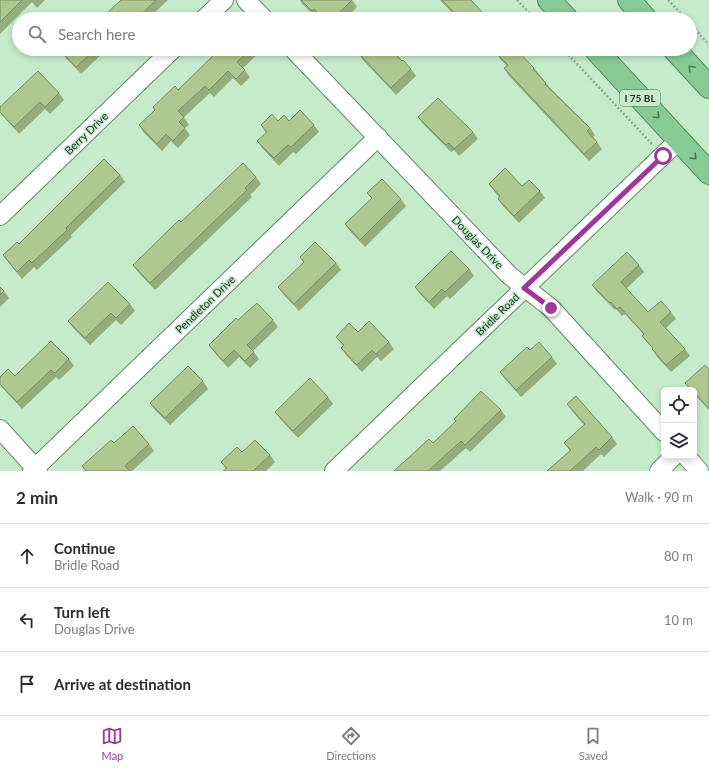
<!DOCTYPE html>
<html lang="en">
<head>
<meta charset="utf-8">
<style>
  :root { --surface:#fff; --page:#f2f2f3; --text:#2b2b33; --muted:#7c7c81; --line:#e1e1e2; --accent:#9e379b }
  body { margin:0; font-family:Lato,sans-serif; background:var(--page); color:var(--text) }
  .controls { position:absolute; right:12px; bottom:12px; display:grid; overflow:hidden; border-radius:6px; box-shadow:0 2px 6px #0003 }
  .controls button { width:36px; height:36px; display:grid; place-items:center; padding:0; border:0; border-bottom:1px solid var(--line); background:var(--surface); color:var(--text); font:20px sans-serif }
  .stop { position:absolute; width:12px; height:12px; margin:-9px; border:3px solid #9e379b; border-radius:50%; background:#fff }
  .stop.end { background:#9e379b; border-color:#fff; box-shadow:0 1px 4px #0008 }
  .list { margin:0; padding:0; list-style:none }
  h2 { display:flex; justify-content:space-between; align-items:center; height:52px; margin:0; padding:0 16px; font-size:17px }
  h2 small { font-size:13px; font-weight:400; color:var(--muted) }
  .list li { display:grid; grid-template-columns:26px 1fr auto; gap:12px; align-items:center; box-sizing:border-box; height:64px; padding:0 16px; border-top:1px solid var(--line) }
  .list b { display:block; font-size:15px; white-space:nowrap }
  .list p { margin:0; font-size:13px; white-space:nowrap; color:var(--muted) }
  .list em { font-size:13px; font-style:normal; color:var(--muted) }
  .icon { flex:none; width:22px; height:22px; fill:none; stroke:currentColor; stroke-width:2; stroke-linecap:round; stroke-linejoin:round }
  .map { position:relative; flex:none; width:709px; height:471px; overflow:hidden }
  .search { position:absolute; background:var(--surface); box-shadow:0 2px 6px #0003; left:12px; right:12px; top:12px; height:44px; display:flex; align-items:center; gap:10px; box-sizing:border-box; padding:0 14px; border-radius:22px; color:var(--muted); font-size:15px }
  .sheet { height:244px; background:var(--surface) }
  nav { display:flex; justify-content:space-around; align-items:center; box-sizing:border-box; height:56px; border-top:1px solid var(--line); background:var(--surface); font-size:11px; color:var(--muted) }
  nav a { display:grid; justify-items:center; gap:2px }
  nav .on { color:var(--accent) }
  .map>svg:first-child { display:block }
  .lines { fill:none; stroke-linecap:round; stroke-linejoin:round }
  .minor-casing { stroke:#64886a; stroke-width:20 }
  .trunk-casing { stroke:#4f8b5b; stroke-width:24 }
  .path { stroke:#8caa90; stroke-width:2.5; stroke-dasharray:2 2; stroke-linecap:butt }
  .minor { stroke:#fff; stroke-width:18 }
  .trunk { stroke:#87ca94; stroke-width:22 }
  .wall { fill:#95ad7b }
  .building { fill:#adc98f; stroke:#798d64 }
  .oneway { stroke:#4e7555 }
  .route { stroke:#9e379b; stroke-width:5 }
  .labels { text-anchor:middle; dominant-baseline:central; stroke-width:3; stroke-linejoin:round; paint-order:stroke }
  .shield { fill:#c5ebca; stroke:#526754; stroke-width:1 }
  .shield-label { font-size:10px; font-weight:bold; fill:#202f22 }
  .street-label { font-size:11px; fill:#202f22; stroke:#c5ebca }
</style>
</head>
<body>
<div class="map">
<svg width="709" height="471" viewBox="0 0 709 471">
  <rect width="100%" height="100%" fill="#c5ebca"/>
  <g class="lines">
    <g class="minor-casing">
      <g id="minor">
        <polyline points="246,0 264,19"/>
        <polyline points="204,19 224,0"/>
        <polyline points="293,49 509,275 551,308 664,432"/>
        <polyline points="0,216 173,49"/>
        <polyline points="0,429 38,471"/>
        <polyline points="686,456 699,471"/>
        <polyline points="32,471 378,137"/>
        <polyline points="334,471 679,140"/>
        <polyline points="659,471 674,456"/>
      </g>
    </g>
    <g class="trunk-casing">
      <g id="trunk">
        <polyline points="549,0 567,19"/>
        <polyline points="629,0 646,19"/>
        <polyline points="595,49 709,173"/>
        <polyline points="674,49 709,87"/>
      </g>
    </g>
    <g class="path">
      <polyline points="517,0 535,19"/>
      <polyline points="668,0 686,19"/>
      <polyline points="690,23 709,45"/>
      <polyline points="563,49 652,144"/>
    </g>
    <use href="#minor" class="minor"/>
    <use href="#trunk" class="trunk"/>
  </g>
  <g class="wall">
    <polygon points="0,0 45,0 37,8 32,2 0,34"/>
    <polygon points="121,0 168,0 148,19 95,19 105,15"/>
    <polygon points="300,0 352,0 357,7 345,19 322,19 319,16 317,18 302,4"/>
    <polygon points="440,0 471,0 482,12 487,19 458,19"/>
    <polygon points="63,49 107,49 81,74 66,58 61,51"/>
    <polygon points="109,49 117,49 112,53"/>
    <polygon points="220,49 256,49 259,53 243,68 250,77 241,86 233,78 214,97 210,93 184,117 189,125 185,128 190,135 178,148 171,141 162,151 144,133 139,125 155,110 153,107 178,90"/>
    <polygon points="496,53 534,68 551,89 590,128 595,135 593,137 597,142 602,149 589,161 509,76 504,68 507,66 501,60"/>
    <polygon points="359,54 402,61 411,69 416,76 396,95 364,61"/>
    <polygon points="59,93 64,100 50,114 45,109 19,134 3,116 0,113 0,107"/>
    <polygon points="418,117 473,132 478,139 459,156 454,150 451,152 423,124"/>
    <polygon points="278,121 289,121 314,125 319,132 296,154 293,152 279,166 262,148 257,141 266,133 261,125"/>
    <polygon points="120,175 125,182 71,235 72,237 37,270 34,267 22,279 8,262 3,255 19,244"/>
    <polygon points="256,177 261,184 250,195 252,197 155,290 138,272 133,265 181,222"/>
    <polygon points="489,184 522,186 540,191 545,198 519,223 503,206 498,199 499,197 494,191"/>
    <polygon points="367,193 401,199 406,206 365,247 350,231 345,224 372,199"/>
    <polygon points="300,257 336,263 341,270 299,311 283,294 278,287 304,263"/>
    <polygon points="639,265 644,272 626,289 648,312 671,312 676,319 666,328 685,349 690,356 671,372 657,357 652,349 653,349 642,336 644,335 625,314 622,316 616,309 615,310 597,292 592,285"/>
    <polygon points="469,269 474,276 450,299 447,296 434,309 420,294 415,287"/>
    <polygon points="0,287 4,291 9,298 0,307"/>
    <polygon points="130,304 135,311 121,325 116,320 90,345 73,328 68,321"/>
    <polygon points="238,320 273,320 278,327 253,351 259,359 250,368 239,357 228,368 214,352 209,345"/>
    <polygon points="358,332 389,342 394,349 381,361 377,357 362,372 346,355 341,348 343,346 336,337"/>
    <polygon points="530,350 552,357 557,364 521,397 505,379 500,372"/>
    <polygon points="69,359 74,366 59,380 56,377 22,409 0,385 0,377 15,376"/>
    <polygon points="709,369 709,410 694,394 694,390 690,390 685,383"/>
    <polygon points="203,381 208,389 170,425 155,410 150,403"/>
    <polygon points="328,397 333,404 298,438 280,419 275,412"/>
    <polygon points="567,404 612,437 617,444 604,457 601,454 583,471 547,471 570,451 564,443 584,425 572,411"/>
    <polygon points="501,410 506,417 470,452 466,448 440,471 394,471 433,443 456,421 454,419"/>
    <polygon points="114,443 149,444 154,451 132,471 85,471 82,466"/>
    <polygon points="242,452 270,455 275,462 266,471 223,471 226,469 221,462"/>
  </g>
  <g class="building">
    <polygon points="0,0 22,0 0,22"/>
    <polygon points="121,0 156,0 136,19 95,19 102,12 105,15"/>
    <polygon points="301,0 352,0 333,19 324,19 314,9 312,11"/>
    <polygon points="442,0 471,0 482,12 474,19 460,19"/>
    <polygon points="63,49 95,49 76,67 61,51"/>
    <polygon points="220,49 251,49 237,62 245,70 236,79 228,71 209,90 205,86 178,111 184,117 179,122 185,128 173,141 166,134 157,144 139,125 155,110 153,107 175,86 178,90"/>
    <polygon points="364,49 391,49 402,61 403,60 411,69 391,88 359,54"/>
    <polygon points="500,49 516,49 534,68 533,69 546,83 545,84 590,128 587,131 597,142 584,154 504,68 508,65 496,53"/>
    <polygon points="38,71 59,93 45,107 40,102 14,127 0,112 0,107"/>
    <polygon points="438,98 473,132 454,149 449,143 446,145 418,117"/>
    <polygon points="300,110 314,125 291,147 288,145 274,158 257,141 267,132 261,125 272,114 278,121 284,115 289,121"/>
    <polygon points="104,159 120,175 66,228 67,230 32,263 29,260 17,272 3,255 17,242 19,244"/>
    <polygon points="243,163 256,177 245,188 247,190 150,283 133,265 179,220 181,222"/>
    <polygon points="505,168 522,186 529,180 540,191 514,216 498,199 500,196 489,184"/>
    <polygon points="382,179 401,199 360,240 345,224 372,198 367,193"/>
    <polygon points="315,242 336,263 294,304 278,287 304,262 300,257"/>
    <polygon points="451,251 469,269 445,292 442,289 429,302 415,287"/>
    <polygon points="627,252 639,265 621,282 648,312 661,301 671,312 660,322 685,349 666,365 652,349 653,348 642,336 644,334 620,307 617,309 611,302 610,303 592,285"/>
    <polygon points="108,282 130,304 116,318 111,313 85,338 68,321"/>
    <polygon points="0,287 4,291 0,295"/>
    <polygon points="257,303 273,320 247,345 254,352 245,361 234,350 223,361 209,345 236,318 238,320"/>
    <polygon points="369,321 389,342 376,354 372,350 357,365 341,348 344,345 336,337 349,323 358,332"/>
    <polygon points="51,341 69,359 55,373 51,370 17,402 0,384 0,377 8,369 15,376"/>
    <polygon points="539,342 552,357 516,390 500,372 527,347 530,350"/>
    <polygon points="705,365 709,369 709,409 694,392 694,390 692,390 685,383"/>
    <polygon points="188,366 203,381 165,418 150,403"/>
    <polygon points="310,378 328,397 293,431 275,412"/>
    <polygon points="481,391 501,410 465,445 461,441 428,471 394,471 429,439 433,443 456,421 454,419"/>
    <polygon points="576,396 612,437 599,450 596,447 570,471 547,471 571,450 564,443 585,424 567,404"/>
    <polygon points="133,426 149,444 125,466 130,471 86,471 82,466 111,440 114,443"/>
    <polygon points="255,440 270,455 253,471 223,471 227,468 221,462 237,447 242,452"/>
  </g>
  <defs><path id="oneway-chevron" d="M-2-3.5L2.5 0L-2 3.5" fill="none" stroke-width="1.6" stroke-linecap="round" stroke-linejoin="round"/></defs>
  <g class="oneway">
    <use href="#oneway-chevron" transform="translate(691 68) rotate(-133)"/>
    <use href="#oneway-chevron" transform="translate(657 116) rotate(47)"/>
    <use href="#oneway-chevron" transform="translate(694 157) rotate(47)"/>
  </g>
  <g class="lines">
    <polyline class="route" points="551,308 524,288 663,156"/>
  </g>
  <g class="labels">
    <rect class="shield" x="620" y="90" width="40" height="16" rx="3"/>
    <g class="shield-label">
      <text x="640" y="98">I 75 BL</text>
    </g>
    <g class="street-label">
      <text transform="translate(86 133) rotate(-44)">Berry Drive</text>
      <text transform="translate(478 242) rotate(46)">Douglas Drive</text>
      <text transform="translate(205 304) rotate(-44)">Pendleton Drive</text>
      <text transform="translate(497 314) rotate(-44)">Bridle Road</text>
    </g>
  </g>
</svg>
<div class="controls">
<button><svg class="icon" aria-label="locate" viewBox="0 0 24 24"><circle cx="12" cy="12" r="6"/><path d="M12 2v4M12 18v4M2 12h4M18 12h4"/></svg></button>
<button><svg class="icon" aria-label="layers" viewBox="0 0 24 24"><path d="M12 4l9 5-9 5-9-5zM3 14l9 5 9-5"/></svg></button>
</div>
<div class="stop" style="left:663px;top:156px"></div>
<div class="stop end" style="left:551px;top:308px"></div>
<div class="search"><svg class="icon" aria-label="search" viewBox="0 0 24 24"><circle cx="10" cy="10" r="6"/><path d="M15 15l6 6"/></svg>Search here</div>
</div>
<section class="sheet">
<h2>2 min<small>Walk · 90 m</small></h2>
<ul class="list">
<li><svg class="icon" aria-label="ahead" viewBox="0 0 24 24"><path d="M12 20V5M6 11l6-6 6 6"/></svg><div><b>Continue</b><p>Bridle Road</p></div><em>80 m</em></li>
<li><svg class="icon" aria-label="left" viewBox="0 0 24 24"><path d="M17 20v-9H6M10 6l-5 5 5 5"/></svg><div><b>Turn left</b><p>Douglas Drive</p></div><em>10 m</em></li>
<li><svg class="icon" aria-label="arrive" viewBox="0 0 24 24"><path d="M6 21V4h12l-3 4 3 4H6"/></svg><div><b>Arrive at destination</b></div></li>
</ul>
</section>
<nav>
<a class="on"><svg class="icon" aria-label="map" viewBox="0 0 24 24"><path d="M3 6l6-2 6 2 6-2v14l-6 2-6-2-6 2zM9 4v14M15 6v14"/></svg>Map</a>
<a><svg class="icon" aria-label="directions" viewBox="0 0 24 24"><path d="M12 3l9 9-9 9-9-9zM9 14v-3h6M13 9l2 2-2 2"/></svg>Directions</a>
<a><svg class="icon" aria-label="saved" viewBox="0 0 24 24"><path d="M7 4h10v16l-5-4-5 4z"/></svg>Saved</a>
</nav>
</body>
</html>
